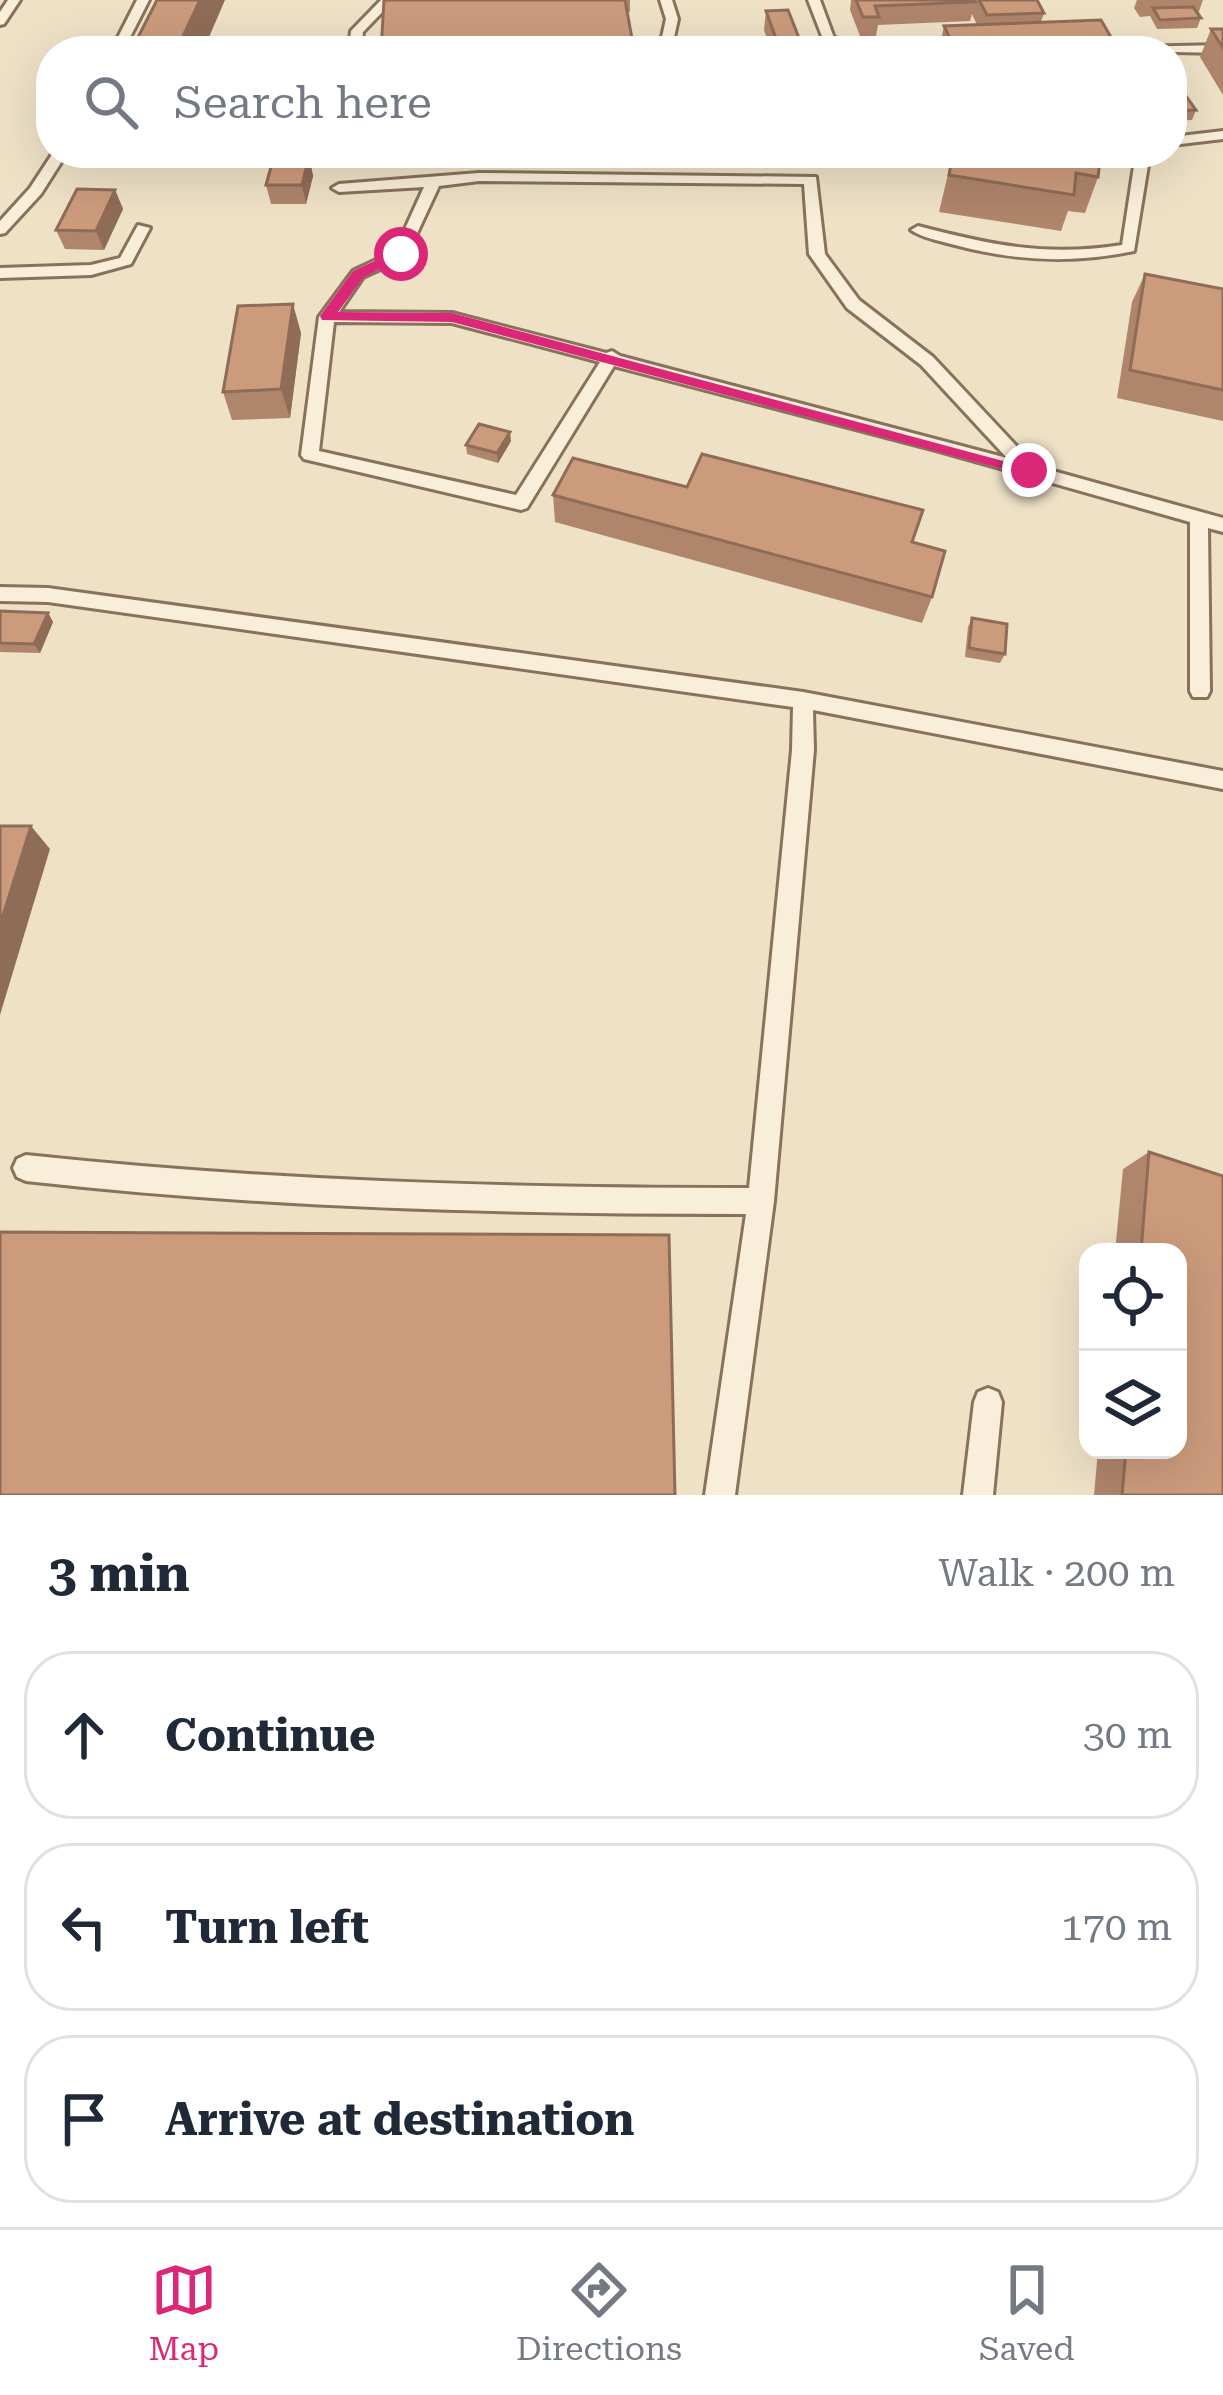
<!DOCTYPE html>
<html lang="en">
<head>
<meta charset="utf-8">
<style>
  :root { --surface:#fff; --page:#f6f6f7; --text:#1f2937; --muted:#747a83; --line:#e0e1e3; --accent:#db2777 }
  body { margin:0; font-family:"Roboto Serif",serif; background:var(--page); color:var(--text) }
  .controls { position:absolute; right:36px; bottom:36px; display:grid; overflow:hidden; border-radius:24px; box-shadow:0 12px 48px #0002 }
  .controls button { width:108px; height:108px; display:grid; place-items:center; padding:0; border:0; border-bottom:3px solid var(--line); background:var(--surface); color:var(--text); font:60px sans-serif }
  .stop { position:absolute; width:36px; height:36px; margin:-27px; border:9px solid #db2777; border-radius:50%; background:#fff }
  .stop.end { background:#db2777; border-color:#fff; box-shadow:0 3px 12px #0008 }
  .list { margin:0; padding:0; list-style:none }
  h2 { display:flex; justify-content:space-between; align-items:center; height:156px; margin:0; padding:0 48px; font-size:51px }
  h2 small { font-size:39px; font-weight:400; color:var(--muted) }
  .list li { display:grid; grid-template-columns:78px 1fr auto; gap:36px; align-items:center; box-sizing:border-box; height:168px; margin:0 24px 24px; padding:0 24px; border:3px solid var(--line); border-radius:48px }
  .list b { display:block; font-size:45px; white-space:nowrap }
  .list em { font-size:39px; font-style:normal; color:var(--muted) }
  .icon { flex:none; width:66px; height:66px; fill:none; stroke:currentColor; stroke-width:2; stroke-linecap:round; stroke-linejoin:round }
  .map { position:relative; flex:none; width:1223px; height:1495px; overflow:hidden }
  .search { position:absolute; background:var(--surface); box-shadow:0 12px 48px #0002; left:36px; right:36px; top:36px; height:132px; display:flex; align-items:center; gap:30px; box-sizing:border-box; padding:0 42px; border-radius:48px; color:var(--muted); font-size:45px }
  .sheet { height:732px; background:var(--surface) }
  nav { display:flex; justify-content:space-around; align-items:center; box-sizing:border-box; height:168px; border-top:3px solid var(--line); background:var(--surface); font-size:33px; color:var(--muted) }
  nav a { display:grid; justify-items:center; gap:6px }
  nav .on { color:var(--accent) }
  .map>svg:first-child { display:block }
  .lines { fill:none; stroke-linecap:round; stroke-linejoin:round }
  .service-casing { stroke:#89725c; stroke-width:6 }
  .service { fill:#f9eed9; fill-rule:evenodd }
  .wall { fill:#af856b }
  .shaded-wall { fill:#8f6c57 }
  .building { fill:#cc9b7c; stroke:#8f6c57; stroke-width:3 }
  .route { fill:#db2777 }
</style>
</head>
<body>
<div class="map">
<svg width="1223" height="1495" viewBox="0 0 1223 1495">
  <rect width="100%" height="100%" fill="#eee1c6"/>
  <g class="lines">
    <g class="service-casing">
      <g id="service">
        <polygon points="8,0 20,0 4,24 0,25 0,12"/>
        <polygon points="137,0 149,0 123,51 111,51"/>
        <polygon points="381,0 394,0 363,32 361,51 349,51 351,31"/>
        <polygon points="660,0 672,0 678,19 671,51 659,51 666,19"/>
        <polygon points="808,0 820,0 834,38 890,51 863,51 825,44"/>
        <polygon points="1223,45 1223,53 1123,51 1129,47"/>
        <polygon points="1223,131 1223,139 1172,145 1172,137"/>
        <polygon points="53,153 67,153 41,194 5,233 0,234 0,221 30,188"/>
        <path d="M 1136,153 L 1150,153 L 1134,251 C 1073,264 1015,261 955,245 C 940,241 923,238 911,230 L 918,226 C 991,245 1046,257 1122,245 Z"/>
        <path d="M 479,173 L 816,177 L 825,254 L 859,300 L 933,357 L 1035,466 L 1223,518 L 1223,532 L 1208,528 L 1210,691 L 1207,697 L 1193,697 L 1190,691 L 1190,522 L 936,450 L 614,366 L 527,508 L 521,510 L 304,459 L 301,455 L 319,317 L 353,271 L 395,251 L 424,187 L 339,192 L 332,188 L 339,184 ZM 479,181 L 804,184 L 809,254 L 847,308 L 921,365 L 1007,458 L 620,356 L 612,351 L 606,353 L 452,313 L 339,312 L 363,277 L 406,257 L 439,186 ZM 334,322 L 452,323 L 600,362 L 516,495 L 319,451 Z"/>
        <polygon points="138,225 150,228 131,264 91,275 0,278 0,268 91,265 120,258"/>
        <path d="M 0,587 L 48,588 L 803,692 L 1223,771 L 1223,789 L 813,710 L 814,750 L 774,1201 L 735,1495 L 705,1495 L 746,1214 C 505,1214 266,1208 26,1181 L 17,1177 L 13,1168 L 17,1159 L 26,1155 C 267,1181 507,1188 749,1188 L 792,750 L 793,707 L 48,602 L 0,601 Z"/>
        <polygon points="988,1388 998,1392 1002,1402 993,1495 963,1495 974,1402 978,1392"/>
      </g>
    </g>
    <use href="#service" class="service"/>
  </g>
  <g class="wall">
    <polygon points="384,0 630,0 630,12 628,12 633,51 381,51"/>
    <polygon points="851,0 1037,0 1044,13 1041,22 1119,51 943,51 940,45 944,26 977,25 972,14 970,21 878,25 876,36 860,36 850,10"/>
    <polygon points="1137,0 1203,0 1198,14 1201,18 1197,28 1157,29 1150,16 1140,17 1134,8"/>
    <polygon points="766,11 801,43 800,51 771,51 764,30"/>
    <polygon points="1211,29 1223,29 1223,95 1200,57"/>
    <polygon points="1172,97 1196,110 1192,120 1172,121"/>
    <polygon points="105,153 158,153 154,162 108,161"/>
    <polygon points="357,153 394,153 393,160 358,162"/>
    <polygon points="480,153 659,153 659,157 480,160"/>
    <polygon points="755,153 841,153 841,157 755,158"/>
    <polygon points="953,153 1101,153 1098,177 1085,213 1068,211 1061,231 939,212"/>
    <polygon points="309,156 313,176 306,204 271,204 266,185"/>
    <polygon points="115,190 123,209 104,250 65,249 56,230"/>
    <polygon points="1145,274 1223,289 1223,421 1117,398 1132,302"/>
    <polygon points="301,333 290,418 232,420 223,392"/>
    <polygon points="511,441 498,463 467,454 466,445"/>
    <polygon points="687,487 912,542 932,597 922,623 555,522 553,495"/>
    <polygon points="0,611 48,613 53,622 40,653 0,652"/>
    <polygon points="972,618 1005,654 1000,663 965,657 968,627"/>
    <polygon points="1149,1152 1223,1176 1223,1495 1094,1495 1098,1450 1178,1450 1178,1252 1115,1252 1123,1169"/>
  </g>
  <g class="shaded-wall">
    <polygon points="200,0 225,0 203,51 176,51"/>
    <polygon points="309,156 313,176 306,204 302,185"/>
    <polygon points="115,190 123,209 104,250 96,231"/>
    <polygon points="293,304 301,333 290,418 281,389"/>
    <polygon points="510,432 511,441 498,463 497,453"/>
    <polygon points="48,613 53,622 40,653 34,644"/>
    <polygon points="31,826 50,849 0,1015 0,925"/>
  </g>
  <g class="building">
    <polygon points="157,0 200,0 176,51 131,51"/>
    <polygon points="384,0 625,0 633,44 465,51 381,51"/>
    <polygon points="856,0 973,0 975,2 875,6 879,17 863,17"/>
    <polygon points="979,0 1037,0 1044,13 987,15"/>
    <polygon points="1193,7 1201,18 1160,20 1153,8"/>
    <polygon points="788,10 801,43 778,44 766,11"/>
    <polygon points="1101,20 1119,51 956,51 944,26"/>
    <polygon points="1211,29 1223,29 1223,48"/>
    <polygon points="1186,96 1196,110 1172,111 1172,97"/>
    <polygon points="953,153 1101,153 1098,177 1076,173 1074,195 949,175"/>
    <polygon points="274,156 309,156 302,185 266,185"/>
    <polygon points="77,189 115,190 96,231 56,230"/>
    <polygon points="1145,274 1223,289 1223,390 1130,370"/>
    <polygon points="293,304 281,389 223,392 238,306"/>
    <polygon points="479,424 510,432 497,453 466,445"/>
    <polygon points="702,454 923,510 912,542 945,551 932,597 553,495 573,458 687,487"/>
    <polygon points="0,611 48,613 34,644 0,643"/>
    <polygon points="972,618 1007,624 1005,654 969,648"/>
    <polygon points="0,826 31,826 0,925"/>
    <polygon points="1149,1152 1223,1176 1223,1495 1122,1495 1126,1450 1178,1450 1178,1252 1141,1252"/>
    <polygon points="0,1232 669,1235 675,1495 0,1495"/>
  </g>
  <polygon class="route" points="396,251 408,254 363,278 338,312 452,313 1037,470 1029,476 452,322 322,320 320,316 353,271"/>
</svg>
<div class="controls">
<button><svg class="icon" aria-label="locate" viewBox="0 0 24 24"><circle cx="12" cy="12" r="6"/><path d="M12 2v4M12 18v4M2 12h4M18 12h4"/></svg></button>
<button><svg class="icon" aria-label="layers" viewBox="0 0 24 24"><path d="M12 4l9 5-9 5-9-5zM3 14l9 5 9-5"/></svg></button>
</div>
<div class="stop" style="left:401px;top:254px"></div>
<div class="stop end" style="left:1029px;top:470px"></div>
<div class="search"><svg class="icon" aria-label="search" viewBox="0 0 24 24"><circle cx="10" cy="10" r="6"/><path d="M15 15l6 6"/></svg>Search here</div>
</div>
<section class="sheet">
<h2>3 min<small>Walk · 200 m</small></h2>
<ul class="list">
<li><svg class="icon" aria-label="ahead" viewBox="0 0 24 24"><path d="M12 20V5M6 11l6-6 6 6"/></svg><div><b>Continue</b></div><em>30 m</em></li>
<li><svg class="icon" aria-label="left" viewBox="0 0 24 24"><path d="M17 20v-9H6M10 6l-5 5 5 5"/></svg><div><b>Turn left</b></div><em>170 m</em></li>
<li><svg class="icon" aria-label="arrive" viewBox="0 0 24 24"><path d="M6 21V4h12l-3 4 3 4H6"/></svg><div><b>Arrive at destination</b></div></li>
</ul>
</section>
<nav>
<a class="on"><svg class="icon" aria-label="map" viewBox="0 0 24 24"><path d="M3 6l6-2 6 2 6-2v14l-6 2-6-2-6 2zM9 4v14M15 6v14"/></svg>Map</a>
<a><svg class="icon" aria-label="directions" viewBox="0 0 24 24"><path d="M12 3l9 9-9 9-9-9zM9 14v-3h6M13 9l2 2-2 2"/></svg>Directions</a>
<a><svg class="icon" aria-label="saved" viewBox="0 0 24 24"><path d="M7 4h10v16l-5-4-5 4z"/></svg>Saved</a>
</nav>
</body>
</html>
